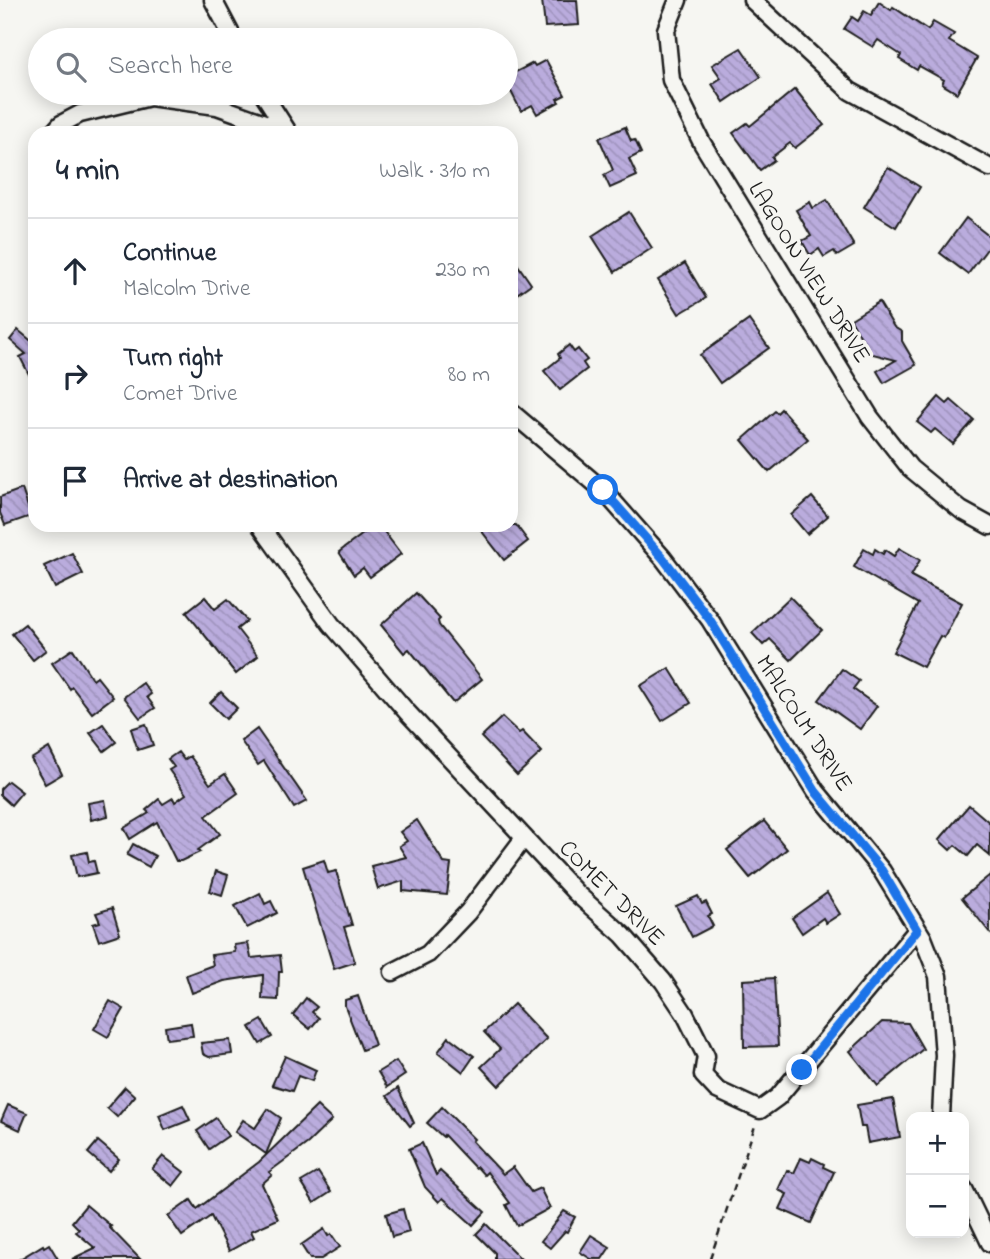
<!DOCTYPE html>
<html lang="en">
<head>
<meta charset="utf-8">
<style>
  :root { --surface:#fff; --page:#f6f6f7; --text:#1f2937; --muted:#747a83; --line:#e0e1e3 }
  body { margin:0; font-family:"Indie Flower",sans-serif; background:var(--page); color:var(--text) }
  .controls { position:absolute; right:21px; bottom:21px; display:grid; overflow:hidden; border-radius:14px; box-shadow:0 4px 18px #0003 }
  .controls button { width:63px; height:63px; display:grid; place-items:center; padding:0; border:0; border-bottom:2px solid var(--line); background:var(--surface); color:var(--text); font:35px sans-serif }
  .stop { position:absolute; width:21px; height:21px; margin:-16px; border:5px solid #1a73e8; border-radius:50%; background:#fff }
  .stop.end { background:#1a73e8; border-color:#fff; box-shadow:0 2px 7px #0008 }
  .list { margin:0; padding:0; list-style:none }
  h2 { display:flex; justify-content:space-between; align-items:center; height:91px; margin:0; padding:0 28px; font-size:30px }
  h2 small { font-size:23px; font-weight:400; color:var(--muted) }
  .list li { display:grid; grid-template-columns:46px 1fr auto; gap:21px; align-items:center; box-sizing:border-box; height:105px; padding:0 28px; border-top:2px solid var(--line) }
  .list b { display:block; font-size:26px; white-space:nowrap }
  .list p { margin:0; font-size:23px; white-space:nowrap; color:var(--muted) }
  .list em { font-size:23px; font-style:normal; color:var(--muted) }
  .icon { flex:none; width:38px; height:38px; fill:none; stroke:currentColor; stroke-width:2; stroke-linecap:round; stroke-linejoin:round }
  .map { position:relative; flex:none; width:990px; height:1259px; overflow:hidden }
  .search { position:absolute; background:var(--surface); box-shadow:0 4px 18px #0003; left:28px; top:28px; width:490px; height:77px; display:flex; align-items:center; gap:18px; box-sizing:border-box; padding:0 24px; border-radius:38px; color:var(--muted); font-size:26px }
  .panel { position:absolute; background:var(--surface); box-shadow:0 4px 18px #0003; left:28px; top:126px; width:490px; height:406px; border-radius:21px }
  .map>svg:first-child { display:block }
  .building { fill:url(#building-back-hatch); stroke:#1c1c1c; stroke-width:2 }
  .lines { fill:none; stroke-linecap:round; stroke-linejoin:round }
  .minor-casing { stroke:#1c1c1c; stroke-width:21 }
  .path { stroke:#1c1c1c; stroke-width:2.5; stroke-dasharray:7 5; stroke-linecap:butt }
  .minor { stroke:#f6f6f2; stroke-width:16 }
  .route { stroke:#1a73e8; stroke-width:9 }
  .labels { text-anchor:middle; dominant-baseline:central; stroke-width:7; stroke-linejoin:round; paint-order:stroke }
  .street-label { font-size:24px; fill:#1c1c1c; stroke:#f6f6f2 }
</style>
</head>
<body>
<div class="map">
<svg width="990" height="1259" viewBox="0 0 990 1259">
  <defs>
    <pattern id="building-back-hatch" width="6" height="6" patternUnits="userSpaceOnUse" patternTransform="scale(1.75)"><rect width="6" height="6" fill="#baacdd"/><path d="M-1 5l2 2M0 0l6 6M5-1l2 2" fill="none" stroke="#9f93bd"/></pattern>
  </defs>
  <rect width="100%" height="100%" fill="#f6f6f2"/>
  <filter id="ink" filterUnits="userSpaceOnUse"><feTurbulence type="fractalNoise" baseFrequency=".0143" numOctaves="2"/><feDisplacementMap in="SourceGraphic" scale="14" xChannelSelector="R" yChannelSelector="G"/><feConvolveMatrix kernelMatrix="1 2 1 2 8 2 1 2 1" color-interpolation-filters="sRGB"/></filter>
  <g filter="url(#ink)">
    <g class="building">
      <polygon points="542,0 577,0 579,25 545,27"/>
      <polygon points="879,2 891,10 893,7 928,30 933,22 954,34 949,41 977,58 957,93 942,84 944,80 919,66 917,70 899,59 901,55 878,40 873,47 844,29 852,17 858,21 864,11 871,15"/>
      <polygon points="741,48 761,77 724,102 712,84 721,78 712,65"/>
      <polygon points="546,60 565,95 557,99 559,102 537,114 532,105 521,111 506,82 506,77 533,63 535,66"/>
      <polygon points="795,89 824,125 795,148 790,143 772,157 774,160 760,170 733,133 747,123 750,126"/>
      <polygon points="625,127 631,141 635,140 641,153 629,159 637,176 610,188 604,175 613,170 599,138"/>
      <polygon points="888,167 920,187 896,227 864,207"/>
      <polygon points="827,200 854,246 837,256 834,251 824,257 819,249 810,255 802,241 811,236 796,210 810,202 813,208"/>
      <polygon points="629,212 652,248 615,272 592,236"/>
      <polygon points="966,218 990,237 990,245 968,274 940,253"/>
      <polygon points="511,255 531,284 511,298"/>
      <polygon points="685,263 706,298 679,314 658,280"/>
      <polygon points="879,302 894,327 902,332 902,341 916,365 884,383 877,371 896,360 869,353 851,319"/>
      <polygon points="749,320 769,348 720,383 700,355"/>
      <polygon points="18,330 35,344 35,386 20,357 26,354 10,340"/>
      <polygon points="569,345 574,352 578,349 587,360 583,363 587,369 560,390 544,371 560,358 558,354"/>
      <polygon points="939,397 947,404 951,400 974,420 953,444 935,429 931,433 917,422"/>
      <polygon points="781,409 808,439 769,472 742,440 775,411 777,413"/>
      <polygon points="22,489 31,516 5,525 0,513 0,497"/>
      <polygon points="812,497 828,516 807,534 791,515"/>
      <polygon points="375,525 379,525 401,554 370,577 363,568 354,575 339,552"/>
      <polygon points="477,525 516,525 528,541 504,560"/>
      <polygon points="899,548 920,560 911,576 962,603 944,638 940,636 923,667 893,652 918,604 854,567 864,549 873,554 875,549 883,554 885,550 894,556"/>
      <polygon points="72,553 83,574 55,588 44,566"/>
      <polygon points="416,593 440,619 438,621 439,625 482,679 453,703 409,649 404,653 381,625"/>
      <polygon points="205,597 215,609 228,599 247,621 237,629 258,656 236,674 186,612"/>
      <polygon points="790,597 822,630 791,660 770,639 763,645 752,633"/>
      <polygon points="25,624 46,650 33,660 12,634"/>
      <polygon points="73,649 93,680 97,677 113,697 92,713 72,687 70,689 52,663"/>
      <polygon points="669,668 691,703 662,721 640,686"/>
      <polygon points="842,669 859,681 853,689 877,706 860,729 819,700"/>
      <polygon points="143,683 151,694 147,697 155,708 140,718 124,697"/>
      <polygon points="221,692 237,708 226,719 210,703"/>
      <polygon points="502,717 519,733 522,731 542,752 517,775 481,737"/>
      <polygon points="103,724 116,742 104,751 90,733"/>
      <polygon points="146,724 153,745 138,750 131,729"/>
      <polygon points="257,729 307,801 294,808 264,761 258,765 241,741"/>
      <polygon points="49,748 62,774 45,784 31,759"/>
      <polygon points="178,752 184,760 190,756 210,784 225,774 238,793 206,816 220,834 198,850 200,852 181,861 176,861 157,822 130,839 124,828 149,813 146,810 159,799 163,804 173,798 175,802 186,794 169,770 174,767 168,759"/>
      <polygon points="8,781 22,792 11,805 0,795 0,789"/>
      <polygon points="105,800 108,816 91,820 88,803"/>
      <polygon points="969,805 990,823 990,856 977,845 968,856 955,845 950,850 939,840"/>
      <polygon points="417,820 444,863 451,864 447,895 403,891 403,881 378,889 371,866 406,857 399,846 407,841 400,832"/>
      <polygon points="764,821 787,849 750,878 727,850"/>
      <polygon points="133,844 155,856 149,867 127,855"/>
      <polygon points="87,852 89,862 94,861 97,873 77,877 72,855"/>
      <polygon points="324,860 328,873 336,871 352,925 344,927 355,962 334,969 303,867"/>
      <polygon points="216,871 228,875 222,895 210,891"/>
      <polygon points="990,875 990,933 962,898"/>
      <polygon points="260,893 265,904 271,901 277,913 247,928 235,906"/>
      <polygon points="827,893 840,914 826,923 823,918 802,933 792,918"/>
      <polygon points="698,896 702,904 706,902 712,914 708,916 713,926 692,937 676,906"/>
      <polygon points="112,908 120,934 99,941 93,924 100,922 96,913"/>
      <polygon points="248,943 251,958 280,955 282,972 279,972 278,1000 262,999 263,975 224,981 192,993 186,975 213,965 211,955 235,952 234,945"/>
      <polygon points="774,978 778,1046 744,1047 743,980"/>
      <polygon points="358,996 375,1045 362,1050 345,1006 345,1000"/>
      <polygon points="306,998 317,1007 312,1012 319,1018 310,1029 293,1015"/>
      <polygon points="110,1001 124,1009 108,1037 94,1029"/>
      <polygon points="514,1004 547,1039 499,1086 481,1067 500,1049 484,1032"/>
      <polygon points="262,1020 272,1037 260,1044 250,1027"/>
      <polygon points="882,1022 908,1023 923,1049 878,1086 850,1051"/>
      <polygon points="191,1023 193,1036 167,1039 165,1027"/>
      <polygon points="449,1037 474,1056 463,1072 438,1052"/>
      <polygon points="230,1040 232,1054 209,1057 203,1054 201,1043"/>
      <polygon points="285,1056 316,1070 312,1081 298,1076 292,1091 272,1085"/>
      <polygon points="396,1061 405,1075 387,1087 378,1072"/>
      <polygon points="125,1087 135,1096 117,1117 107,1108"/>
      <polygon points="398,1088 414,1123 410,1126 387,1096"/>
      <polygon points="893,1099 900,1137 868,1143 865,1127 861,1127 857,1105"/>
      <polygon points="8,1105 27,1113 20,1130 1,1121"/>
      <polygon points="183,1105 190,1120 165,1130 159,1115"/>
      <polygon points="317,1106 332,1120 308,1143 269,1172 272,1175 262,1184 278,1219 251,1231 254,1237 229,1251 211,1216 182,1236 168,1216 191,1200 197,1209 259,1162"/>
      <polygon points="442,1107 474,1139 472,1141 503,1174 513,1167 531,1192 540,1188 550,1208 517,1226 506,1205 510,1203 487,1172 484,1175 477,1167 475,1168 444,1135 443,1137 427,1123"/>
      <polygon points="268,1109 281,1118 266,1154 235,1132 243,1120 255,1128"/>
      <polygon points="216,1118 228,1136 209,1149 197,1131"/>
      <polygon points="98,1141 119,1159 109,1171 88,1153"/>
      <polygon points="422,1143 436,1175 440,1171 485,1212 473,1225 443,1198 439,1202 425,1187 409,1149"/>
      <polygon points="163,1156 184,1172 173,1186 152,1169"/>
      <polygon points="801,1158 810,1162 812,1158 824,1164 823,1167 834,1172 811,1223 780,1209 787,1194 778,1190 787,1170 794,1173"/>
      <polygon points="318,1172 331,1192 314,1203 301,1182"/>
      <polygon points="86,1205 111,1226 109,1227 140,1259 72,1259 95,1248 76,1232 79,1229 72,1222"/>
      <polygon points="403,1209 409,1232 392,1237 386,1214"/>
      <polygon points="564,1211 575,1217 567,1232 565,1231 550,1248 541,1241"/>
      <polygon points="486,1224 521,1259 495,1259 495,1253 476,1234"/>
      <polygon points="324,1229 328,1236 331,1234 340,1247 321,1259 310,1259 301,1245"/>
      <polygon points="591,1235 610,1247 602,1259 591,1259 580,1252"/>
      <polygon points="49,1244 58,1259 20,1259 43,1245 44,1247"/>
    </g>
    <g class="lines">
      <g class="minor-casing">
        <g id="minor">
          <polyline points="213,0 234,40"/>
          <polyline points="678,0 666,30 671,80 702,143 870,417 910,468 961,510 990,526"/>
          <polyline points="752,0 850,91 990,168"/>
          <polyline points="263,93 288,132"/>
          <polyline points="53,133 61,124 80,114 150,97 217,106 287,131"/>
          <polyline points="511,412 603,490 663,558 710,620 816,791 882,871 923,938 938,976 944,1055 941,1117"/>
          <polyline points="260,525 331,624 407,712 576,893 623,935 663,981 685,1014 706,1056 703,1075 717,1090 760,1110 778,1097 917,930"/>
          <polyline points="393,972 428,954 468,912 524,838"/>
          <polyline points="964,1189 990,1243"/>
        </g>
      </g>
      <polyline class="path" points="710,1259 756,1123"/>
      <use href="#minor" class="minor"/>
    </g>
  </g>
  <g class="lines" filter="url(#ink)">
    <polyline class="route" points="603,490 663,558 710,620 816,792 882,871 917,930 802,1070"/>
  </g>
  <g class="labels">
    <g class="street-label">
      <text transform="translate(808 273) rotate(58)">LAGOON VIEW DRIVE</text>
      <text transform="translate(803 724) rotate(57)">MALCOLM DRIVE</text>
      <text transform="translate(611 894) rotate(45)">COMET DRIVE</text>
    </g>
  </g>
</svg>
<div class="controls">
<button>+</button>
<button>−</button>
</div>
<div class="stop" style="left:603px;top:490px"></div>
<div class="stop end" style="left:802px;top:1070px"></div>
<div class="search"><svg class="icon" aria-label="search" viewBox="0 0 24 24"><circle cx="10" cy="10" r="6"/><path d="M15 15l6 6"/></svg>Search here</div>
<section class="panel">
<h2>4 min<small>Walk · 310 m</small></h2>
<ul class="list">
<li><svg class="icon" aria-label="ahead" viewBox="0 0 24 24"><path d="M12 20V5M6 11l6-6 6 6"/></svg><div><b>Continue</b><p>Malcolm Drive</p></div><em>230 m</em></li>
<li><svg class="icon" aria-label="right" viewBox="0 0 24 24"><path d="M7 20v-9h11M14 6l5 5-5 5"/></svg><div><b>Turn right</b><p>Comet Drive</p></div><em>80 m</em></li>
<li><svg class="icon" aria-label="arrive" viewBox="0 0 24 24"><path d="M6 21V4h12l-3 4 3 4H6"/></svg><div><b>Arrive at destination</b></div></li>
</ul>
</section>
</div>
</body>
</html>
